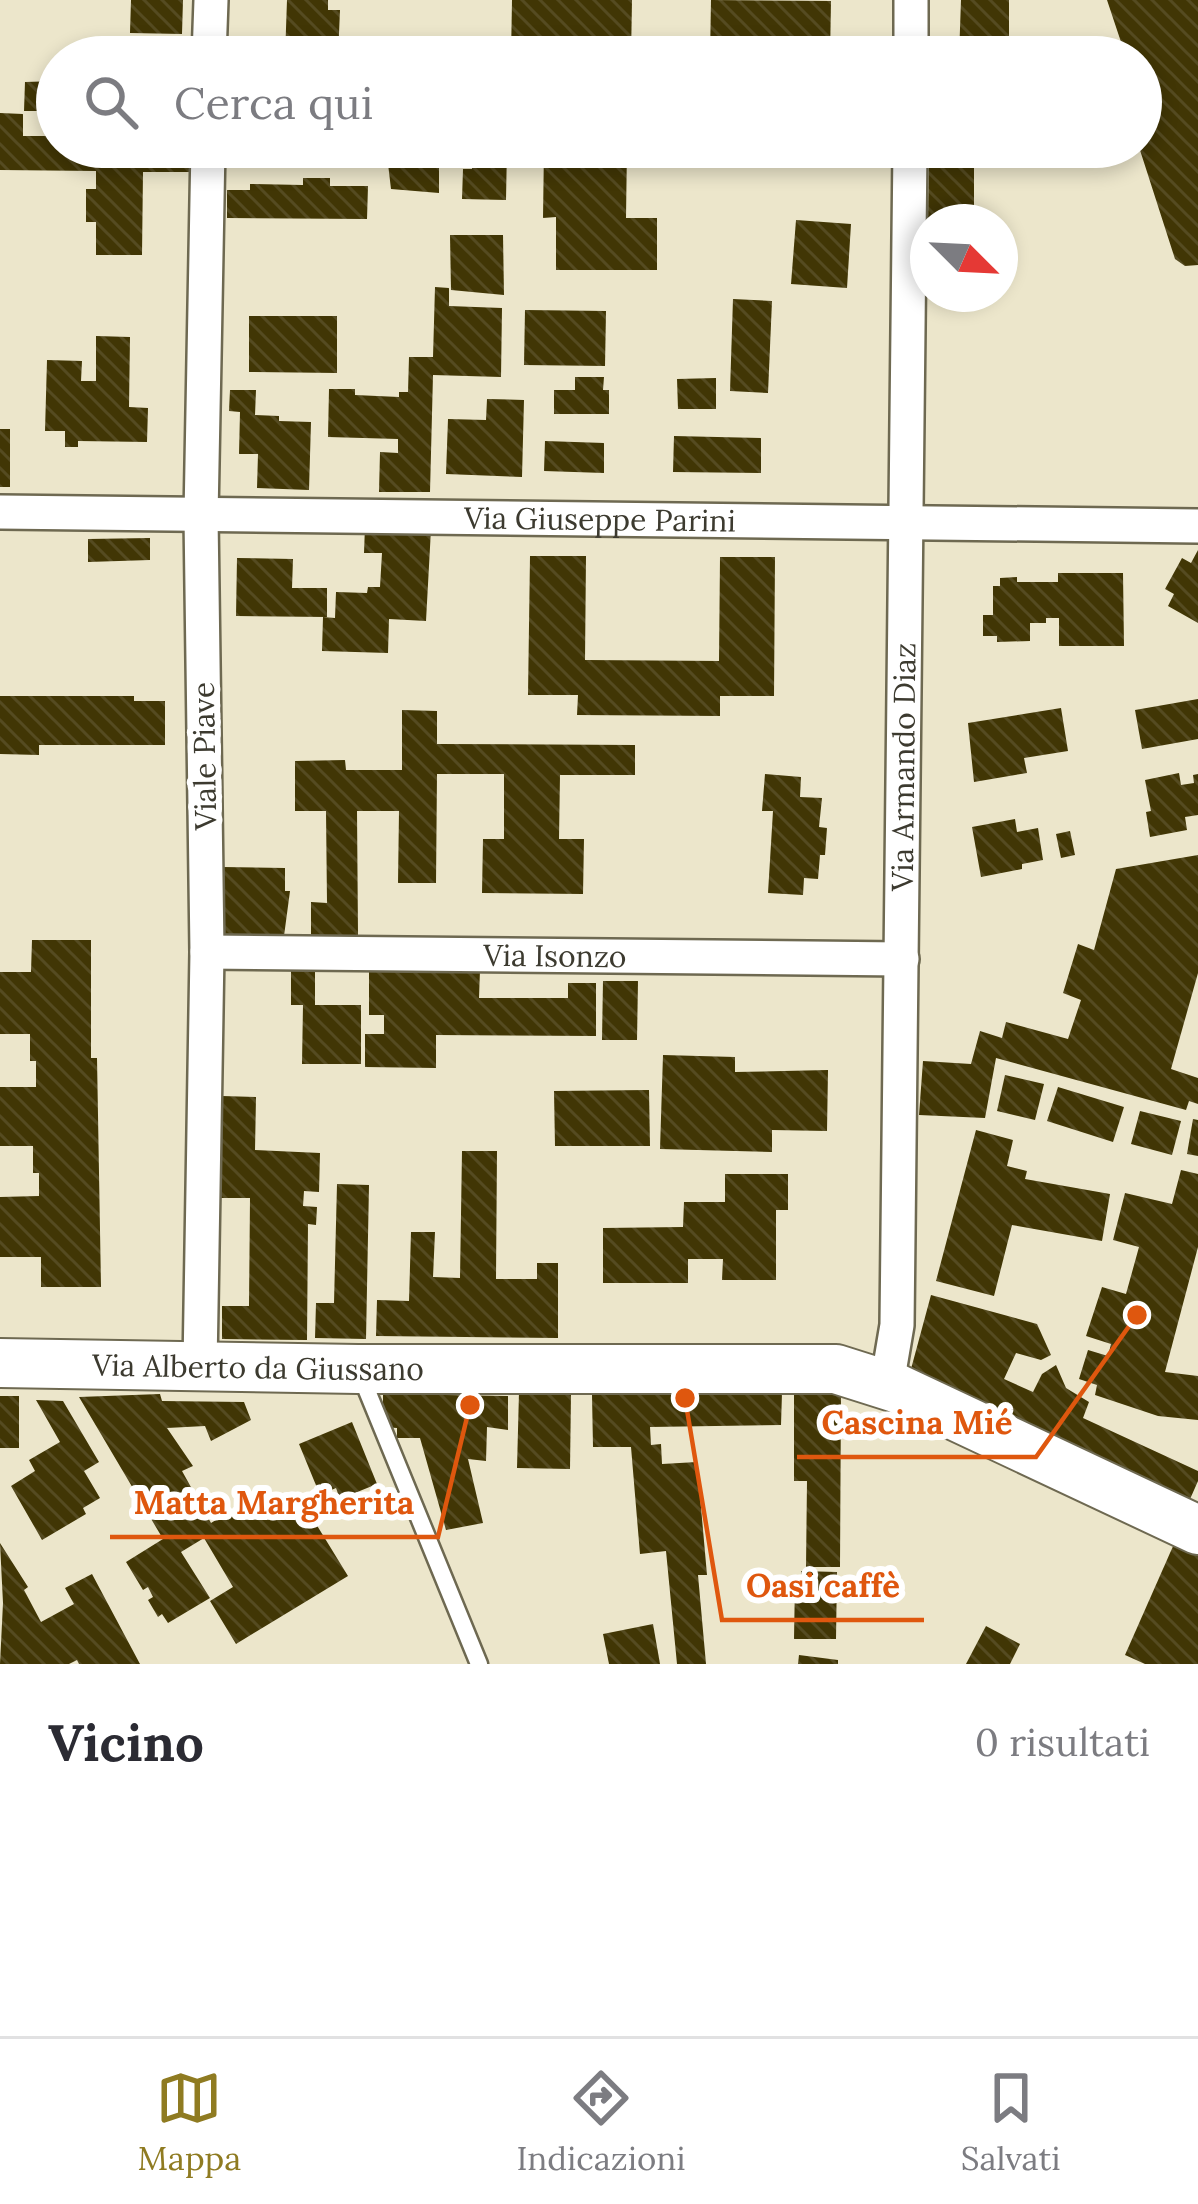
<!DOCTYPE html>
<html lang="it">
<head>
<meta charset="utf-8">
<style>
  :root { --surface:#fff; --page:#f7f7f7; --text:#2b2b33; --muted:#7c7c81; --line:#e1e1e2; --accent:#8f7b21 }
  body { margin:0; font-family:Lora,serif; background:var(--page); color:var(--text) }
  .compass { position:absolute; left:910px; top:204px; width:108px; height:108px; border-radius:50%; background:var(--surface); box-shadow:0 6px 18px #0003; rotate:114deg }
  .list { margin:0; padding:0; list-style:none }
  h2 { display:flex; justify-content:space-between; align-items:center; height:156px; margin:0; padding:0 48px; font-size:51px }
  h2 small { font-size:39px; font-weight:400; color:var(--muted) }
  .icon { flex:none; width:66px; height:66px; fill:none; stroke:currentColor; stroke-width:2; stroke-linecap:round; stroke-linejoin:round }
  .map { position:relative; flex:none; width:1198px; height:1664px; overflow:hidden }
  .search { position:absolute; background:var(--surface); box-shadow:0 6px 18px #0003; left:36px; right:36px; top:36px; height:132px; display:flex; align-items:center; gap:30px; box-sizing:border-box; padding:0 42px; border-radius:66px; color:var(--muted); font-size:45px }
  .sheet { height:372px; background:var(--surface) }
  nav { display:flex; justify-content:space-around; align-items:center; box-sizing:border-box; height:168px; border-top:3px solid var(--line); background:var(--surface); font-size:33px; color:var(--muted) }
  nav a { display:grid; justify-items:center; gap:6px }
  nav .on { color:var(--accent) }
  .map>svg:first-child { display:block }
  .building { fill:url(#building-back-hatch) }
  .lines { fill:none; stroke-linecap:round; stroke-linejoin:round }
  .lane-casing { stroke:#6e6951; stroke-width:21 }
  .street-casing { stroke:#6e6951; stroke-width:38 }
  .secondary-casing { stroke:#6e6951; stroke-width:52 }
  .lane { stroke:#fff; stroke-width:16 }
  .street { stroke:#fff; stroke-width:33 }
  .secondary { stroke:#fff; stroke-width:48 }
  .labels { text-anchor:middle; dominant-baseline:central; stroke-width:12; stroke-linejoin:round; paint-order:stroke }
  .street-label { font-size:30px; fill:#3c3a2f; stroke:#fff }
  .leader { fill:none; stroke:#df570e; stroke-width:4.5 }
  .callout-dot { fill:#df570e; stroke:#fff; stroke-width:4.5 }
  .callout-label { font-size:33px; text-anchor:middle; font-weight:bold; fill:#df570e; stroke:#fff; stroke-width:12; stroke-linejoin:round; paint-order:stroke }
</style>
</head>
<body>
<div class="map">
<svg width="1198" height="1664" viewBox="0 0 1198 1664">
  <defs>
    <pattern id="building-back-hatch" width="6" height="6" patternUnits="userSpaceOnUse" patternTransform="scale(3)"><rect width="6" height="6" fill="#413605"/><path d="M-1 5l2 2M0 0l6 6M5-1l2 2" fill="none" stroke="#554b21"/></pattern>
  </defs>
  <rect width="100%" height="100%" fill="#ece6cb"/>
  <g class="building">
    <polygon points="131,0 183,0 182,34 130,33"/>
    <polygon points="287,0 328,0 328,10 340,10 338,57 285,57"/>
    <polygon points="512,0 632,0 631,57 511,57"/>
    <polygon points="711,0 831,1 830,57 710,57"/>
    <polygon points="961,0 1009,0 1009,39 1016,57 959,57"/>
    <polygon points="1107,0 1198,0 1198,265 1185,266 1175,259 1139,147 1141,57 1126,57"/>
    <polygon points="189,47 189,57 86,57 86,48"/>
    <polygon points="57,81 57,111 24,111 25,82"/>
    <polygon points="0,113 23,114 23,136 57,136 57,147 190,147 190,172 143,172 142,255 96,255 96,222 86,222 86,189 96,189 96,171 0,170"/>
    <polygon points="386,147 449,147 449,156 439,156 439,193 391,189"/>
    <polygon points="473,147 507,147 506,200 462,199 463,169 472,169"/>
    <polygon points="544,147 627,147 626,218 657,218 657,270 556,270 556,217 543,218"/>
    <polygon points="929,147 974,147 974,222 928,222"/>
    <polygon points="303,178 330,178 330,186 368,186 367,219 227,218 227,190 250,190 250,184 303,185"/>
    <polygon points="796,220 851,224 847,288 791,284"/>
    <polygon points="450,235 503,235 504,295 451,290"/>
    <polygon points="435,287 449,288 449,306 502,308 501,377 433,375 430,492 379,492 380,452 398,453 398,439 328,437 329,389 355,389 355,395 399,397 399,392 408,392 409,357 433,357"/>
    <polygon points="733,299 772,301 768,393 730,391"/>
    <polygon points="525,310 606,311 605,366 524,365"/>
    <polygon points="249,316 337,316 337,373 249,372"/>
    <polygon points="96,336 130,337 129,407 148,408 147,442 78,441 78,447 65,447 65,431 45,431 47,360 82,361 81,381 96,381"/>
    <polygon points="575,377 604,377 603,390 609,390 609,414 554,414 554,390 575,390"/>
    <polygon points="716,378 716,409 678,409 677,379"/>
    <polygon points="230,390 256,390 255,415 279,416 279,421 311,422 309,490 257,488 258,454 239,454 240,412 229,411"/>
    <polygon points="487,399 524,400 522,477 446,474 448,419 486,420"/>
    <rect x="0" y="429" width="10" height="58"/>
    <polygon points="674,436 761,438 761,473 673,472"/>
    <polygon points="545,441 604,443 604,473 544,471"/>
    <polygon points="365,526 431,529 426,621 389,619 388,653 322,651 323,617 335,618 336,592 367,593 368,587 380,587 382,553 364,553"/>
    <polygon points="150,538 150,560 88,562 88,539"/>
    <polygon points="1198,550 1198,623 1168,606 1174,594 1165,589 1182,558 1191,563"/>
    <polygon points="530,556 586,556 585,660 719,661 720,557 775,557 774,696 720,696 720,716 577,715 578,695 528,695"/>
    <polygon points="237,558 293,559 292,588 327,588 327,617 236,616"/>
    <polygon points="1058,573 1123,573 1124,646 1059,646 1059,618 1046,618 1046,623 1030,623 1030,641 997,642 997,636 983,636 983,615 993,615 993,586 1000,586 1000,578 1017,577 1017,582 1058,582"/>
    <polygon points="0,696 134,696 134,701 165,701 165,745 39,745 39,755 0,754"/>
    <polygon points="1198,699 1198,739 1142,749 1135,710"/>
    <polygon points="1061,708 1068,751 1024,758 1027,773 974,782 968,723"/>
    <polygon points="402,710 437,711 437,744 635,745 635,775 560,775 559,839 584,839 583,894 482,893 483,839 504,839 504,774 437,774 436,883 398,883 399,811 357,811 358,935 311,936 311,902 327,903 326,811 295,811 295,761 345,760 346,770 402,770"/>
    <polygon points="1179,773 1181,785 1194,783 1193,775 1198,774 1198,815 1185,817 1187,830 1150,837 1146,812 1151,811 1145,780"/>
    <polygon points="765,774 801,777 800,797 822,798 819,827 827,828 825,855 820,855 818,879 804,878 803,895 768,893 773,811 762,811"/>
    <polygon points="1015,819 1017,832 1038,828 1043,860 1022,864 1022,869 981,877 972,827"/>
    <polygon points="1070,831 1075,855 1061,858 1056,834"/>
    <polygon points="1198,855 1198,973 1171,1069 1198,1078 1198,1104 1189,1101 1186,1110 996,1058 985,1118 919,1115 923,1061 971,1064 980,1031 1002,1038 1006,1022 1068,1039 1081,1000 1063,993 1078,944 1094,950 1116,869"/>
    <polygon points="222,867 285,868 285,891 290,891 284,936 222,935"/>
    <polygon points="32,940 91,940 91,1058 97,1058 101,1287 41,1287 41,1257 0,1257 0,1197 39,1196 39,1173 33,1173 33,1146 0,1146 0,1087 36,1087 36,1061 30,1061 30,1034 0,1034 0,972 31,972"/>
    <polygon points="369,969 480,970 479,998 568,998 568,983 596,983 596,1036 436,1035 436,1068 365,1067 365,1034 384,1034 384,1015 369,1015"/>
    <polygon points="291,970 315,970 315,1005 361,1005 361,1064 302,1064 303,1005 291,1005"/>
    <polygon points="603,981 638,981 637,1040 602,1040"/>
    <polygon points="663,1055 735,1057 735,1072 828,1070 827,1131 772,1130 772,1152 660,1149"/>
    <polygon points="1005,1075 1044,1084 1035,1120 997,1111"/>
    <polygon points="1058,1087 1124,1107 1113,1142 1047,1121"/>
    <polygon points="649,1090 650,1146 555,1146 554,1091"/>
    <polygon points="222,1096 256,1097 255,1150 320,1153 319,1192 304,1191 303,1206 317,1207 316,1225 308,1224 307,1340 222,1339 222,1306 249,1306 250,1198 219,1198"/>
    <polygon points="1140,1111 1181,1121 1172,1155 1131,1144"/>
    <polygon points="1193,1119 1198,1120 1198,1156 1187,1154"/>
    <polygon points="976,1130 1013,1140 1007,1166 1027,1171 1025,1179 1110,1194 1102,1241 1012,1225 994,1296 936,1281"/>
    <polygon points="462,1151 497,1151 496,1279 537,1279 537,1263 558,1263 558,1338 376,1336 377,1300 409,1301 411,1232 435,1232 433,1277 460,1278"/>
    <polygon points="1181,1170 1198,1174 1198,1247 1165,1372 1198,1376 1198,1420 1158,1416 1095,1395 1097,1385 1079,1379 1088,1350 1108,1356 1111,1344 1086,1336 1102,1287 1126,1294 1139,1247 1113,1240 1125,1193 1172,1204"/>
    <polygon points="725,1174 788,1174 788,1210 776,1210 776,1280 722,1280 723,1259 688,1259 688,1283 603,1283 603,1228 683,1227 684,1202 725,1202"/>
    <polygon points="337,1184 369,1185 366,1339 315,1338 316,1303 334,1303"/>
    <polygon points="931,1295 1037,1324 1051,1355 1041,1360 1016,1353 1004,1379 1033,1392 1042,1374 1056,1365 1066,1388 1089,1402 1083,1418 1198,1471 1198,1481 1187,1506 911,1369"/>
    <polygon points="700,1391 782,1393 781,1425 650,1427 651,1445 661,1444 662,1464 697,1462 707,1575 698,1575 706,1664 677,1664 666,1551 640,1554 631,1447 593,1447 592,1395"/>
    <polygon points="519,1392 571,1393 570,1469 517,1468"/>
    <polygon points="794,1392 841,1392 840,1567 806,1567 807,1481 794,1481"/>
    <polygon points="160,1394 162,1401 244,1402 251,1420 211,1441 205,1426 167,1428 193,1466 182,1471 211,1523 257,1495 270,1516 292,1502 304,1524 313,1519 348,1576 236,1644 210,1601 233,1587 204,1538 181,1552 210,1598 168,1623 162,1614 158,1617 148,1600 153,1597 148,1587 143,1590 126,1562 163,1539 79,1397"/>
    <polygon points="383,1394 508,1396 508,1430 487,1427 486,1461 468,1459 483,1523 446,1530 420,1438 397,1438 397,1428 383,1427"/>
    <rect x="0" y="1396" width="19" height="52"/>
    <polygon points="36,1400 63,1401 99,1462 84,1471 100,1498 83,1508 86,1514 42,1540 11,1486 35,1471 29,1460 60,1442"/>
    <polygon points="352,1422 377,1484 340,1499 336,1488 320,1495 299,1444"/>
    <polygon points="0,1543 28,1587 24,1590 41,1622 74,1604 65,1588 92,1574 140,1664 79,1664 77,1660 69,1664 0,1664 3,1603"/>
    <polygon points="1174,1544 1198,1554 1198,1664 1145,1664 1125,1655"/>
    <polygon points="801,1571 837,1572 836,1639 794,1639 795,1581 801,1581"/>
    <polygon points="653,1624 660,1664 609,1664 603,1634"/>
    <polygon points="986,1626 1020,1644 1010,1664 966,1664"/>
    <polygon points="799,1655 838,1660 838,1664 798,1664"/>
  </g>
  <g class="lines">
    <g class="lane-casing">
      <polyline id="lane" points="361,1376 479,1664"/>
    </g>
    <g class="street-casing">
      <g id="street">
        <polyline points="209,57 211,0"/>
        <polyline points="911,57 911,0"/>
        <path id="s1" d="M 0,512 L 1198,526"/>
        <path id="s2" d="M 207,952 L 902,959"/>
        <polyline points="200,1366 207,952 201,516 208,147"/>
        <path id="s3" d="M 887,1384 L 897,1325 L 910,147"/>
      </g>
    </g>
    <g class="secondary-casing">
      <g id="secondary">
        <path id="s4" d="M 0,1363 L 358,1369 L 836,1369 L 896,1388 L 1198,1530"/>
      </g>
    </g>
    <use href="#lane" class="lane"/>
    <use href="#street" class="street"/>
    <use href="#secondary" class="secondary"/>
  </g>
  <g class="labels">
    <g class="street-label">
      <text stroke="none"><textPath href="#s1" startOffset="600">Via Giuseppe Parini</textPath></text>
      <text transform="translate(204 756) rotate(-91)">Viale Piave</text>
      <text stroke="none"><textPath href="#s3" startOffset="618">Via Armando Diaz</textPath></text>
      <text stroke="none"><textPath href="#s2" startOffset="348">Via Isonzo</textPath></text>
      <text stroke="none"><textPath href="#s4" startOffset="258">Via Alberto da Giussano</textPath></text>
    </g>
  </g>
  <path class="leader" d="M1137 1315L1036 1457H797M470 1405L438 1537H110M685 1398L722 1620H924"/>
  <g class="callout-dot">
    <circle cx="1137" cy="1315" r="12"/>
    <circle cx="470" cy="1405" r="12"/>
    <circle cx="685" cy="1398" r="12"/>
  </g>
  <g class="callout-label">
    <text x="917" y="1434">Cascina Mié</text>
    <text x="274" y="1514">Matta Margherita</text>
    <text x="823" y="1597">Oasi caffè</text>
  </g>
</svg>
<svg class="compass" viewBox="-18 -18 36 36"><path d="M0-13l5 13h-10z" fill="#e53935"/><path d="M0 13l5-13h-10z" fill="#7c7c81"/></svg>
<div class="search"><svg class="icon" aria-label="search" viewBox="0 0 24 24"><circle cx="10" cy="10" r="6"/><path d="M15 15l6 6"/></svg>Cerca qui</div>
</div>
<section class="sheet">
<h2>Vicino<small>0 risultati</small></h2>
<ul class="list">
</ul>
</section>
<nav>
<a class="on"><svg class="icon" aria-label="map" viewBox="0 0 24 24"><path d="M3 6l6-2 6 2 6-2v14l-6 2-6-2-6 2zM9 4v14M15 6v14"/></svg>Mappa</a>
<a><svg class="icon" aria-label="directions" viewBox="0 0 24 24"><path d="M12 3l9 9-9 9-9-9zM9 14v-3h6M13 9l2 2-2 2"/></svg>Indicazioni</a>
<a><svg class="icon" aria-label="saved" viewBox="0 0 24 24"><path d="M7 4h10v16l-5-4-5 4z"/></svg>Salvati</a>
</nav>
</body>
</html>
